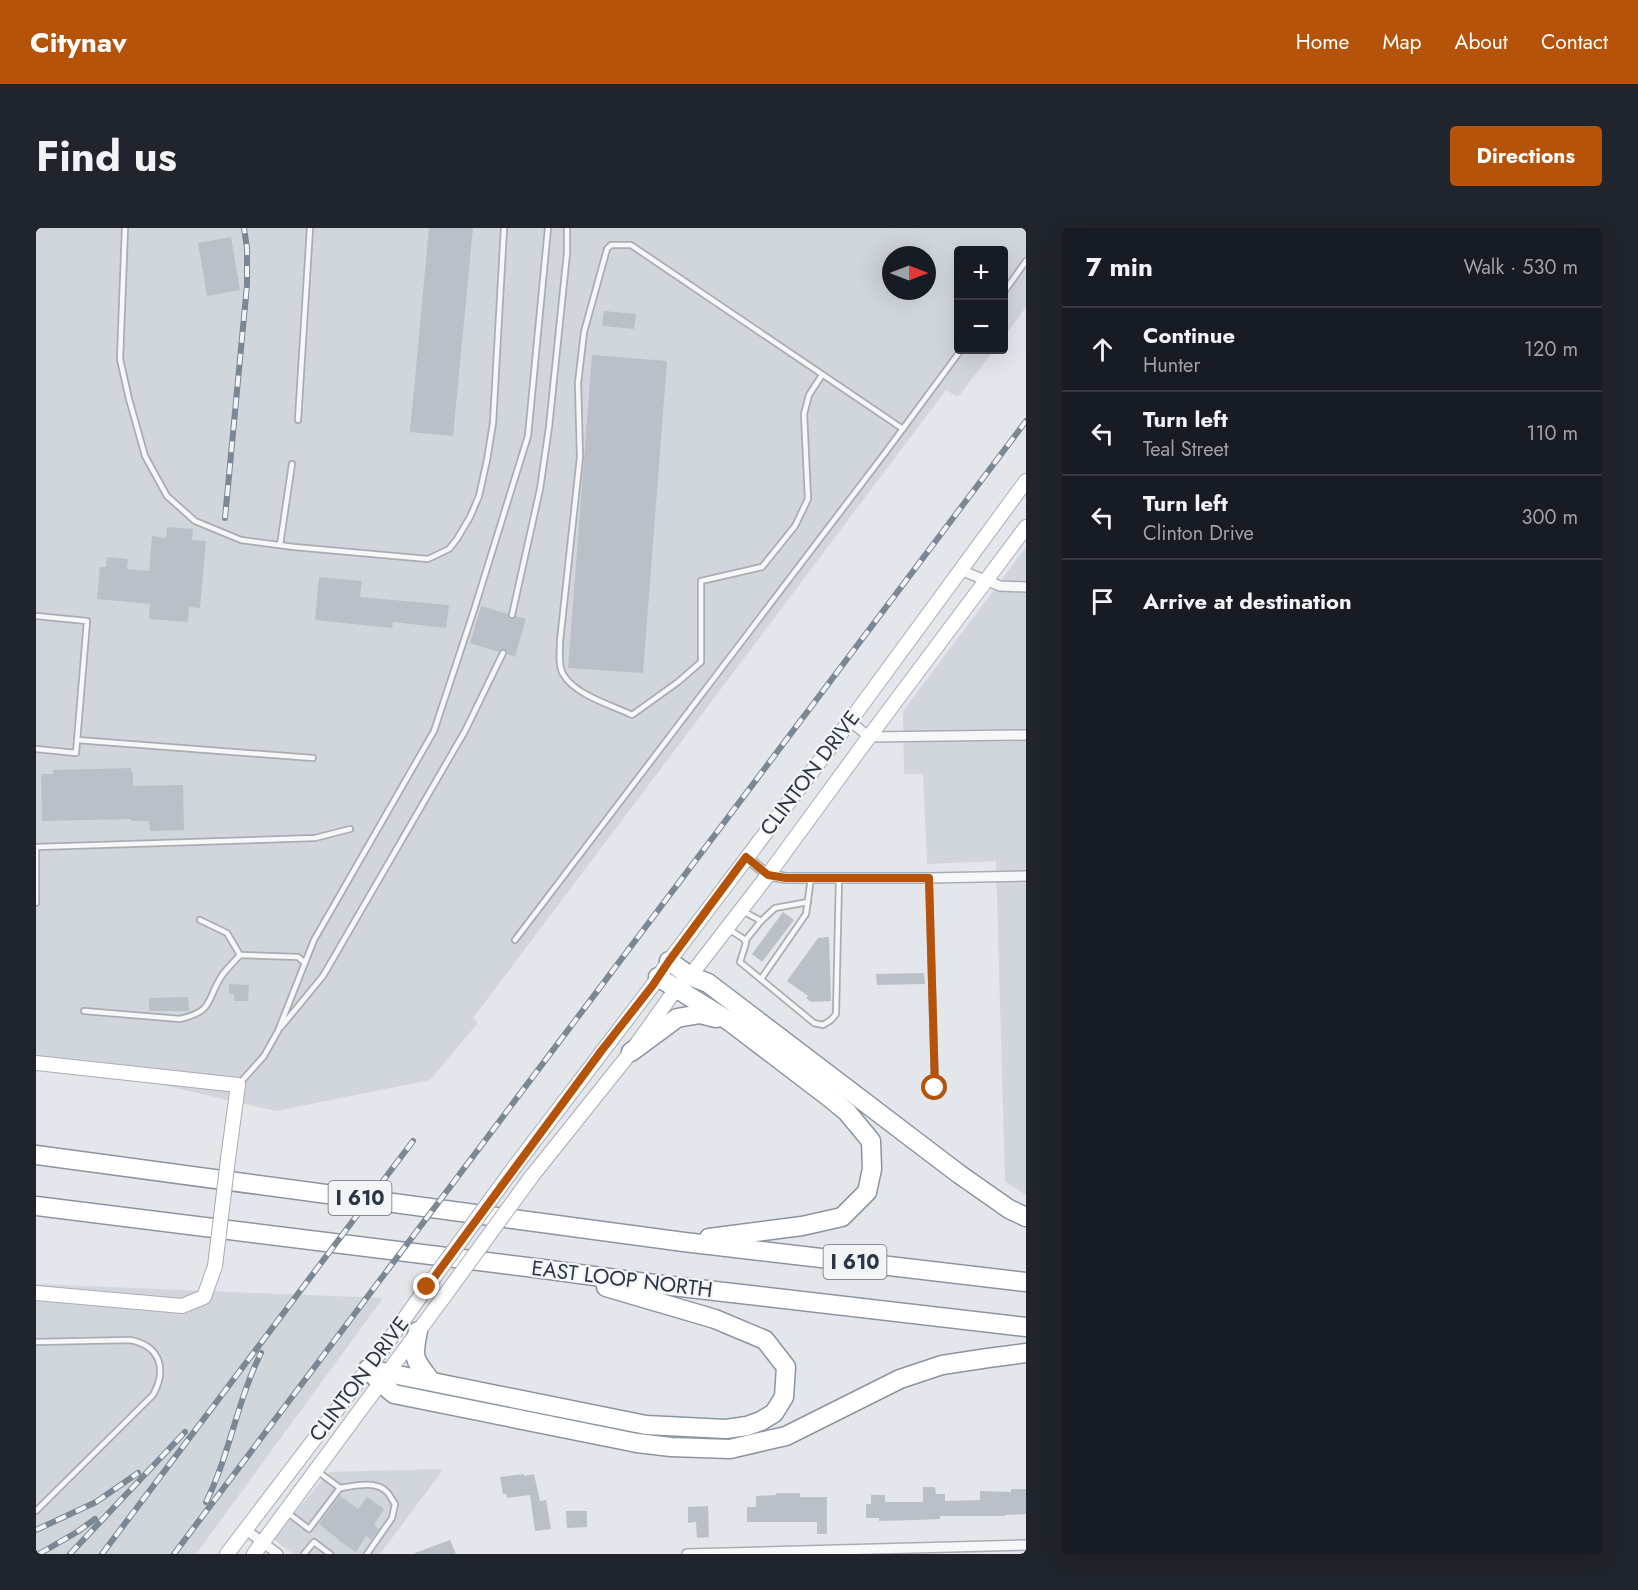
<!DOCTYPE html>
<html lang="en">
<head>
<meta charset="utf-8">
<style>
  :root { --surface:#171b24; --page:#20242c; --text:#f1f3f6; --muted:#9ea1a6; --line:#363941; --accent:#b45309 }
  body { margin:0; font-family:Jost,sans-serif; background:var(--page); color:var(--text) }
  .controls { position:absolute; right:18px; top:18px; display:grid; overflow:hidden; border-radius:6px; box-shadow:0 6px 24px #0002 }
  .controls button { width:54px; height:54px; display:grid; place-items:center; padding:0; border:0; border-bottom:2px solid var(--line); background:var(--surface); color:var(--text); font:30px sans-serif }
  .compass { position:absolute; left:846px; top:18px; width:54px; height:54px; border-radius:50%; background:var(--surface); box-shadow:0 6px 24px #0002; rotate:90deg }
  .stop { position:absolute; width:18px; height:18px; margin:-14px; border:4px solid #b45309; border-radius:50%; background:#fff }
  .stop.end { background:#b45309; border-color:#fff; box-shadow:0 2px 6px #0008 }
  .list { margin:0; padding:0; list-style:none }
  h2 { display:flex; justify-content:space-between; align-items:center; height:78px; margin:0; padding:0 24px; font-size:26px }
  h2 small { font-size:20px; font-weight:400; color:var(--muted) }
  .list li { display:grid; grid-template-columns:39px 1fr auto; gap:18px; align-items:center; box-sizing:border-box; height:84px; padding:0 24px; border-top:2px solid var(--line) }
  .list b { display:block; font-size:22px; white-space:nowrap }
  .list p { margin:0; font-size:20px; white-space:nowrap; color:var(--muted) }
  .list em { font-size:20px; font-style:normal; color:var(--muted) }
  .icon { flex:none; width:33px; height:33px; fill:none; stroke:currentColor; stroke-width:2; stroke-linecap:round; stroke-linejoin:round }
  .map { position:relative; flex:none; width:990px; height:1326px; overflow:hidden; border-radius:6px }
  header { display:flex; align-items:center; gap:36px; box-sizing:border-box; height:84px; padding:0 30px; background:var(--accent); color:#fff }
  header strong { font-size:28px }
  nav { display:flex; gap:33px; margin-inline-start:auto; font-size:21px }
  .intro { display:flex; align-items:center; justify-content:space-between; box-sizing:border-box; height:144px; padding:0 36px }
  h1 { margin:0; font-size:42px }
  .button { padding:15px 27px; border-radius:6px; background:var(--accent); color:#fff; font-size:21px; font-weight:700 }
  main { display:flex; gap:36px; padding:0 36px }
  aside { flex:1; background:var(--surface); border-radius:6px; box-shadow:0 6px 24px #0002 }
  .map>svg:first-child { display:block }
  .built { fill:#d1d6dd; fill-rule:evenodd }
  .building { fill:#bac0c8 }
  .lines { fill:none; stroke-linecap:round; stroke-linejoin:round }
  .lane-casing { stroke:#a8adb5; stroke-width:8 }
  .street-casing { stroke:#a8adb5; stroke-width:12 }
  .secondary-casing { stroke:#a8adb5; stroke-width:16 }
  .highway-casing { stroke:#8a95a1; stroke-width:21 }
  .lane { stroke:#f5f7f9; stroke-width:4.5 }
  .street { stroke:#f5f7f9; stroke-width:9 }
  .secondary { stroke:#fff; stroke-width:14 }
  .highway { stroke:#fff; stroke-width:18 }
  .rail-casing { stroke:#7c8794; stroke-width:6 }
  .rail { stroke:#f2f5f8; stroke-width:4; stroke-dasharray:11; stroke-linecap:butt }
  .secondary-bridge-casing { stroke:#a8adb5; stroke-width:16; stroke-linecap:butt }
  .secondary-bridge { stroke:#fff; stroke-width:14 }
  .route { stroke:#b45309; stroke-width:8 }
  .labels { text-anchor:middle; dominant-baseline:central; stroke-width:4.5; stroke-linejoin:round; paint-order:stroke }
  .shield { fill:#f2f5f8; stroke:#676f79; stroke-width:1.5 }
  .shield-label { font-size:20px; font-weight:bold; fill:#2b3543 }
  .street-label { font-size:21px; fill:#2b3543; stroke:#f2f5f8 }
</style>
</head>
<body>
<header>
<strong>Citynav</strong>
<nav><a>Home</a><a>Map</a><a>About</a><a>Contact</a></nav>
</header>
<div class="intro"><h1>Find us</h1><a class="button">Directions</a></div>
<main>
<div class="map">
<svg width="990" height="1326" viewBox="0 0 990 1326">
  <rect width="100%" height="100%" fill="#e3e6eb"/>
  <g class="built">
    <path d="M 0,0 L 990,0 L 990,79 L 968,109 L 968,22 L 922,22 L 922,122 L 958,122 L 922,169 L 910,162 L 437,790 L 442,795 L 394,852 L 240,883 L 0,828 ZM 855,27 L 891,27 L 891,63 L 855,63 Z"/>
    <polygon points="990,319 990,967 969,954 960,633 891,636 887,546 868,546 867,483"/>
    <polygon points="0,1056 347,1070 160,1326 0,1326"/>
    <polygon points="403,1241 406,1243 344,1326 257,1326 237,1311 293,1244"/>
  </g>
  <g class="building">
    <polygon points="393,0 437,0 417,208 374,204"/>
    <polygon points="195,9 204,62 171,68 162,15"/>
    <polygon points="568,83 600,86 598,101 566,98"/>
    <polygon points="556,127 631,133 607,445 532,440"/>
    <polygon points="131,299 157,301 156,312 170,313 164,380 153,379 152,394 113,391 114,376 61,371 64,339 70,339 71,329 92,331 91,341 113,343 116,308 130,310"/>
    <polygon points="283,349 326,353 324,369 413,377 410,400 357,394 356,400 279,392"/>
    <polygon points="445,378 472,386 472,389 474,391 478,391 480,388 490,391 479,429 471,426 471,423 468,421 465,421 463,424 434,415"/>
    <polygon points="95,540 95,544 97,544 97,558 147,557 148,602 114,603 113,593 95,593 95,591 6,593 5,546 17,546 17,542"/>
    <polygon points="747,684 758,692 726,734 716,726"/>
    <polygon points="793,709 795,773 775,774 770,770 772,768 751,753 782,710"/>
    <polygon points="888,745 889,756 841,757 840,746"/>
    <polygon points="193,756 213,757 212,773 198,773 198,766 193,766"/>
    <polygon points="152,769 153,783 113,783 113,770"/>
    <polygon points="488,1246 488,1248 498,1246 504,1273 510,1272 515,1301 499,1303 494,1267 471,1270 470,1266 467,1266 464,1249"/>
    <polygon points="887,1259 899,1259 900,1266 909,1266 909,1273 944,1272 944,1263 975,1264 975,1261 990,1261 990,1286 969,1287 969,1288 904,1288 904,1291 879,1292 843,1293 843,1290 830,1290 830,1276 835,1276 835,1267 849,1267 849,1274 887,1274"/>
    <polygon points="740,1265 764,1265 764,1269 791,1269 791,1306 781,1306 781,1294 711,1294 711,1279 720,1279 720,1268 740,1267"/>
    <polygon points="304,1268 322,1281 331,1269 348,1281 338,1297 343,1301 335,1312 330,1308 320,1324 302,1312 302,1311 283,1296"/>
    <polygon points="672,1278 673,1309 661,1310 660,1294 652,1295 652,1279"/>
    <polygon points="530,1283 551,1283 551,1299 531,1300"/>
    <polygon points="414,1312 420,1326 379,1326 379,1325"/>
  </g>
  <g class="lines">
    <g class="lane-casing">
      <g id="lane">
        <polyline points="89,0 84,131 93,171 109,228 131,268 159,293 205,312 258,319 392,331 413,321 421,311 434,289 443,268 451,232 457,195 468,0"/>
        <polyline points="968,64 990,33"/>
        <path d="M 786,147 L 773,167 L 768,186 L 772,271 L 759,298 L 726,339 L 665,353 L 665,434 L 642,454 L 596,487 C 575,477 539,467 527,446 C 522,438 524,423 524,413 L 544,229 L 542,155 L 548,104 L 571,21 L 575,17 L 595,17 L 867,201"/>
        <polyline points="262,192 274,0"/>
        <polyline points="244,317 256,236"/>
        <polyline points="476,387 504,261 513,199 531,25 531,0"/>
        <polyline points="0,388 51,393 40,525 0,521"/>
        <polyline points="41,512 277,530"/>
        <polyline points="0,619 279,610 314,601"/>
        <polyline points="893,650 899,860"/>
        <polyline points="0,675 0,619"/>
        <polyline points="707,683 725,693 739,680 772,674"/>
        <polyline points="164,692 191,705 204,727"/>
        <polyline points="694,702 708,711 710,715 704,734 778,795 787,797 795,792 800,786 803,650"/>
        <polyline points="479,712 849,225 925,122"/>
        <polyline points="709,713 725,693"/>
        <polyline points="725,751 770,686 775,650"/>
        <path d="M 48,783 L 144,791 C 178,783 170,773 185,749 C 190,741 198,734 204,727 L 262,729 L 269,735"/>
        <polyline points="245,799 287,748 429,503 467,425"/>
        <polyline points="204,855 228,828 242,803 278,712 398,503 438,382 492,208 512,0"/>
        <path d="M 0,1114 L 94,1112 C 125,1118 131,1142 117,1167 L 0,1283"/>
        <path d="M 304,1260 C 318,1258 340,1252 351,1264 C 354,1267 356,1272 359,1276 L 356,1290 L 331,1326"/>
        <polyline points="252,1285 273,1301 304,1260 281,1243"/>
        <polyline points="268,1326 278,1314 294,1326"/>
      </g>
    </g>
    <g class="street-casing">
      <g id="street">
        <polyline points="924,342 964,358 990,359"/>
        <polyline points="814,493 833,509 990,507"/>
        <polyline points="710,629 732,647 750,650 893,650 990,648"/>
        <polyline points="209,1301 242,1326"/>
        <polyline points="651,1326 990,1317"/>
      </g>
    </g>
    <g class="secondary-casing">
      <g id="secondary">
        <polyline points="0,835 202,857 192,931"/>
        <polyline points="480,937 617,757 633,733 814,493 990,253"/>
        <polyline points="496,948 595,824 640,761 654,748 732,647 833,509 990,299"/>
        <polyline points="0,1065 146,1078 168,1069 179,1038"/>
        <polyline points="191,1326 341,1129 391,1059"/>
        <polyline points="218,1326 407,1070"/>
      </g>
    </g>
    <g class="highway-casing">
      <g id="highway">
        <polyline points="633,733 654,748 672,755 923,946 973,981 990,989"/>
        <polyline points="622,749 693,793 794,870 811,884 835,913 836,941 831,964 806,989 766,998 673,1010"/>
        <polyline points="595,824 641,790 664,786 680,790"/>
        <polyline points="0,927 648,1014 990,1054"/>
        <polyline points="0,978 507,1041 610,1055 990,1099"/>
        <path d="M 382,1103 C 376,1131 378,1131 395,1153"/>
        <polyline points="332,1141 610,1197 690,1201 711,1198 725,1193 738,1185 748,1169 750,1139 729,1112 679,1091 570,1059"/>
        <polyline points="332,1141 345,1155 358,1166 601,1215 635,1219 694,1221 750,1208 864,1151 906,1137 952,1130 990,1125"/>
      </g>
    </g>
    <use href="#lane" class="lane"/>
    <use href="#street" class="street"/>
    <use href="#secondary" class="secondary"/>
    <use href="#highway" class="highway"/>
    <g class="rail-casing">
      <g id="rail">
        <polyline points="189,290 211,57 211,20 208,0"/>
        <path d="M 170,1274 C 194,1226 201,1173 225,1125"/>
        <polyline points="0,1302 60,1274 102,1245"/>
        <polyline points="3,1326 41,1304 59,1291"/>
        <polyline points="34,1326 149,1204"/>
        <polyline points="66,1326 377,913"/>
        <polyline points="138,1326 990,193"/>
      </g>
    </g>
    <use href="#rail" class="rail"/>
    <g class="secondary-bridge-casing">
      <g id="secondary-bridge">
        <polyline points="179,1038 192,931"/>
        <polyline points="391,1059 480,937"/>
        <polyline points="407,1070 496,948"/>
      </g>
    </g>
    <use href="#secondary-bridge" class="secondary-bridge"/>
  </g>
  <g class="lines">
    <polyline class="route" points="391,1059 566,822 617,757 633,733 710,629 732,647 750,650 893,650 899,860"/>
  </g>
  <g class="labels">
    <g class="shield">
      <rect x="292.5" y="953" width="63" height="34" rx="4.5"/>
      <rect x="787.5" y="1017" width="63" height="34" rx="4.5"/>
    </g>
    <g class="shield-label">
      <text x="324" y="970">I 610</text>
      <text x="819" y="1034">I 610</text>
    </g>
    <g class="street-label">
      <text transform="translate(774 545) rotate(-53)">CLINTON DRIVE</text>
      <text transform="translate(586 1051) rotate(7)">EAST LOOP NORTH</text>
      <text transform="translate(323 1151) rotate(-53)">CLINTON DRIVE</text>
    </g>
  </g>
</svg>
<div class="controls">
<button>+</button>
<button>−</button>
</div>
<svg class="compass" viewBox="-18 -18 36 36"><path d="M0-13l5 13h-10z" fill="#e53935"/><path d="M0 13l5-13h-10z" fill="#9ea1a6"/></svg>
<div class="stop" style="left:899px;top:860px"></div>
<div class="stop end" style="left:391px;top:1059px"></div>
</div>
<aside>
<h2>7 min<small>Walk · 530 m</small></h2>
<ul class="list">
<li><svg class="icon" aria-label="ahead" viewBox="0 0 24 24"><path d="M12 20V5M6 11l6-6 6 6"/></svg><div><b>Continue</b><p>Hunter</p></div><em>120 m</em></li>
<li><svg class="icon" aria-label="left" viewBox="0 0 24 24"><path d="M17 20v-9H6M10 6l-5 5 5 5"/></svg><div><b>Turn left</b><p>Teal Street</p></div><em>110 m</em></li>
<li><svg class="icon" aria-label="left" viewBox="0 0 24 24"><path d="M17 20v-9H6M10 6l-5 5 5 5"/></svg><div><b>Turn left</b><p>Clinton Drive</p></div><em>300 m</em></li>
<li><svg class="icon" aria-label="arrive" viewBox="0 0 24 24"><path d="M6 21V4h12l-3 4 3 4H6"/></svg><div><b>Arrive at destination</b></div></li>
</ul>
</aside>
</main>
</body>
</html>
